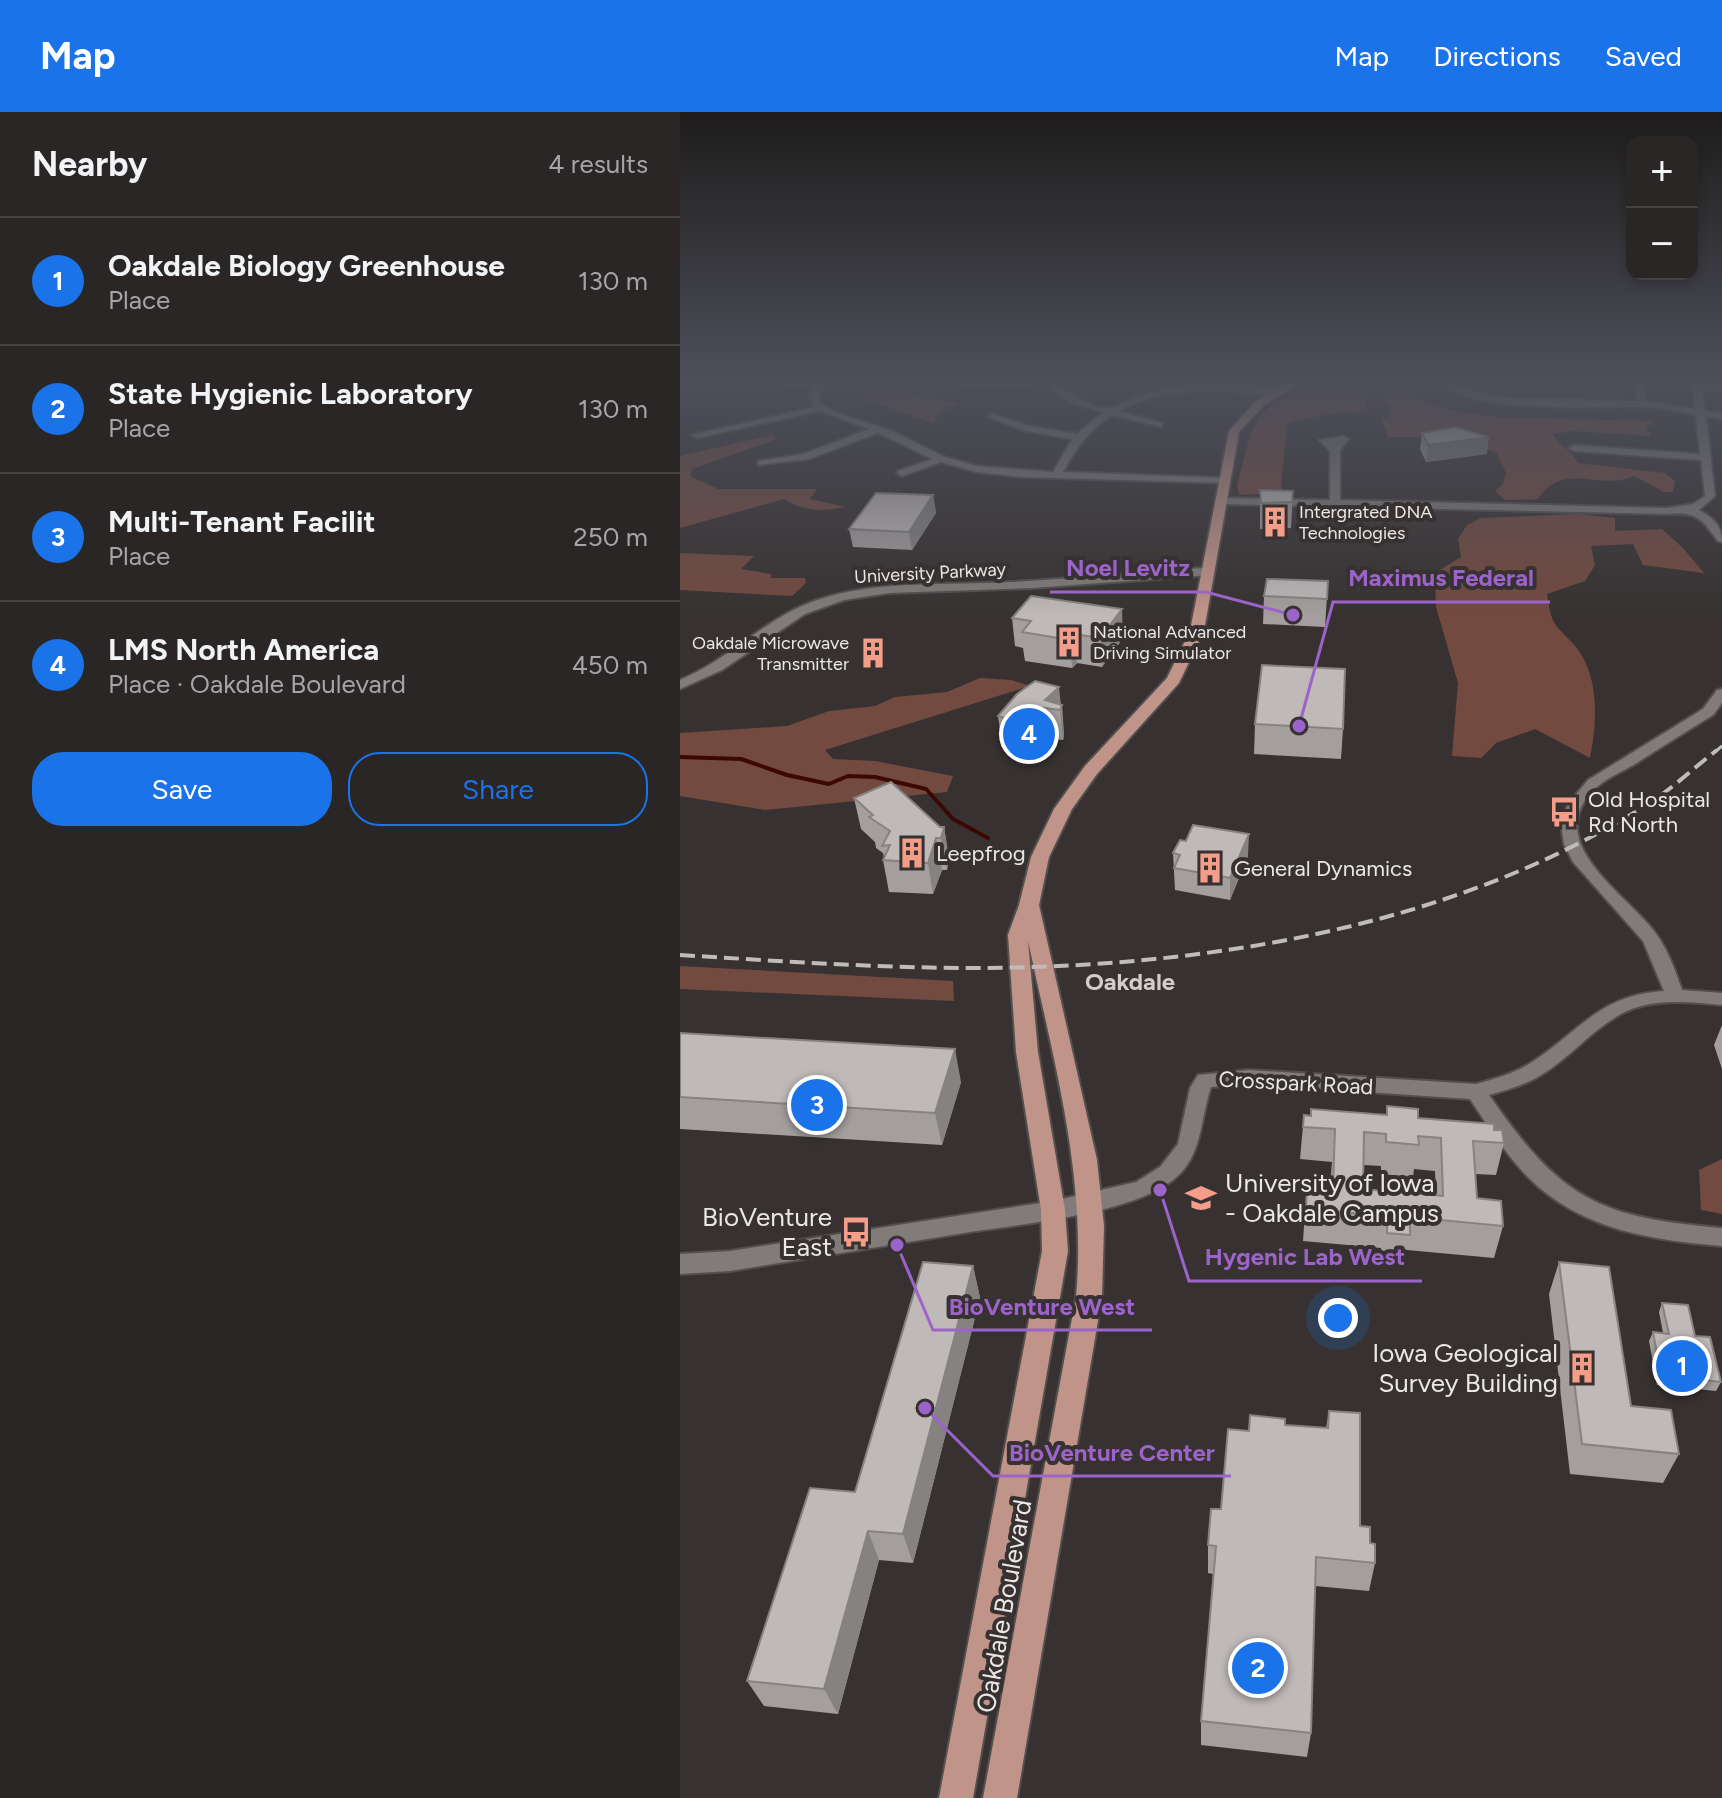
<!DOCTYPE html>
<html lang="en">
<head>
<meta charset="utf-8">
<style>
  :root { --surface:#292625; --page:#312e2d; --text:#f1f3f6; --muted:#a5a5a7; --line:#454342; --accent:#1a73e8 }
  body { margin:0; font-family:Figtree,sans-serif; background:var(--page); color:var(--text) }
  .controls { position:absolute; right:24px; top:24px; display:grid; overflow:hidden; border-radius:16px; box-shadow:0 4px 12px #0003 }
  .controls button { width:72px; height:72px; display:grid; place-items:center; padding:0; border:0; border-bottom:2px solid var(--line); background:var(--surface); color:var(--text); font:40px sans-serif }
  .you { position:absolute; left:658px; top:1206px; width:28px; height:28px; margin:-20px; border:6px solid #fff; border-radius:50%; background:#1a73e8; box-shadow:0 0 0 12px #1a73e833 }
  .badge { display:grid; place-items:center; width:52px; height:52px; border-radius:50%; background:var(--accent); color:#fff; font-size:26px; font-weight:700 }
  .pin { position:absolute; translate:-50% -50%; border:4px solid #fff; box-shadow:0 2px 8px #0006 }
  .list { margin:0; padding:0; list-style:none }
  h2 { display:flex; justify-content:space-between; align-items:center; height:104px; margin:0; padding:0 32px; font-size:34px }
  h2 small { font-size:26px; font-weight:400; color:var(--muted) }
  .list li { display:grid; grid-template-columns:52px 1fr auto; gap:24px; align-items:center; box-sizing:border-box; height:128px; padding:0 32px; border-top:2px solid var(--line) }
  .list b { display:block; font-size:30px; white-space:nowrap }
  .list p { margin:0; font-size:26px; white-space:nowrap; color:var(--muted) }
  .list em { font-size:26px; font-style:normal; color:var(--muted) }
  .actions { display:flex; gap:16px; padding:24px 32px }
  .actions a { flex:1; padding:18px 0; border:2px solid var(--accent); border-radius:32px; text-align:center; font-size:28px; color:var(--accent) }
  .actions .main { background:var(--accent); color:#fff }
  .map { position:relative; flex:none; width:1042px; height:1686px; overflow:hidden }
  header { display:flex; align-items:center; gap:48px; box-sizing:border-box; height:112px; padding:0 40px; background:var(--accent); color:#fff }
  header strong { font-size:38px }
  nav { display:flex; gap:44px; margin-inline-start:auto; font-size:28px }
  main { display:flex }
  aside { flex:1; background:var(--surface) }
  .map>svg:first-child { display:block }
  .green { fill:#724a40 }
  .lines { fill:none; stroke-linecap:round; stroke-linejoin:round }
  .stream { stroke:#3c0801; stroke-width:4 }
  .minor-casing { stroke:#534f4e; stroke-width:4 }
  .major-casing { stroke:#534f4e; stroke-width:4 }
  .minor { fill:#817c7a; fill-rule:evenodd }
  .major { fill:#c19489; fill-rule:evenodd }
  .rail-far1 { stroke:#bfbcbb; stroke-width:3; stroke-dasharray:12 6; stroke-linecap:butt }
  .rail { stroke:#bfbcbb; stroke-width:4; stroke-dasharray:15 7; stroke-linecap:butt }
  .wall { fill:#a49f9e; fill-rule:evenodd }
  .shaded-wall { fill:#868281 }
  .building { fill:#bfb9b8; stroke:#868281; stroke-width:2; fill-rule:evenodd }
  .labels { text-anchor:middle; dominant-baseline:central; stroke-width:8; stroke-linejoin:round; paint-order:stroke }
  .far-poi-label { font-size:18px; fill:#eae7e6; stroke:#373231; text-anchor:start }
  .far-street-label { font-size:18px; fill:#eae7e6; stroke:#373231 }
  .poi-label { font-size:22px; fill:#eae7e6; stroke:#373231; text-anchor:start }
  .street-label { font-size:22px; fill:#eae7e6; stroke:#373231 }
  .neighbourhood-label { font-size:24px; font-weight:bold; fill:#d3ccca; stroke:#373231 }
  .near-poi-label { font-size:26px; fill:#eae7e6; stroke:#373231; text-anchor:end }
  .near-street-label { font-size:26px; fill:#eae7e6; stroke:#373231 }
  .leader { fill:none; stroke:#9c64cb; stroke-width:3 }
  .callout-dot { fill:#9c64cb; stroke:#373231; stroke-width:3 }
  .callout-label { font-size:24px; text-anchor:middle; font-weight:bold; fill:#9c64cb; stroke:#373231; stroke-width:8; stroke-linejoin:round; paint-order:stroke }
</style>
</head>
<body>
<header>
<strong>Map</strong>
<nav><a>Map</a><a>Directions</a><a>Saved</a></nav>
</header>
<main>
<aside>
<h2>Nearby<small>4 results</small></h2>
<ul class="list">
<li><span class="badge">1</span><div><b>Oakdale Biology Greenhouse</b><p>Place</p></div><em>130 m</em></li>
<li><span class="badge">2</span><div><b>State Hygienic Laboratory</b><p>Place</p></div><em>130 m</em></li>
<li><span class="badge">3</span><div><b>Multi-Tenant Facilit</b><p>Place</p></div><em>250 m</em></li>
<li><span class="badge">4</span><div><b>LMS North America</b><p>Place · Oakdale Boulevard</p></div><em>450 m</em></li>
</ul>
<div class="actions"><a class="main">Save</a><a>Share</a></div>
</aside>
<div class="map">
<svg width="1042" height="1686" viewBox="0 0 1042 1686">
  <rect width="100%" height="100%" fill="#373231"/>
  <g class="green">
    <polygon points="198,270 229,270 227,272 232,283 279,291 259,301 253,311 183,287"/>
    <polygon points="643,270 692,270 693,277 687,282 687,301 659,300 610,310 607,314 601,371 603,381 559,383 557,373 571,320 583,300 600,287"/>
    <path d="M 703,275 L 777,300 L 816,305 L 973,309 L 966,317 L 972,324 L 893,319 L 873,322 C 880,335 892,338 898,351 L 985,361 L 995,369 L 993,380 L 984,380 L 954,364 C 920,380 883,348 858,387 L 825,388 L 815,379 L 823,372 L 826,361 L 816,340 L 751,325 L 708,325 L 702,308 L 712,302 L 703,287 Z"/>
    <path d="M 92,323 L 97,327 L 12,357 L 10,364 L 38,377 L 137,377 L 130,387 L 165,395 C 142,400 123,399 104,387 L 0,416 L 0,344 Z"/>
    <path d="M 898,402 L 935,406 L 935,419 L 982,417 L 1003,436 L 1024,461 L 963,453 L 953,432 L 911,434 L 915,453 L 905,469 L 867,482 C 872,517 875,511 896,535 C 920,565 917,611 910,646 L 855,617 L 816,631 L 801,646 L 772,644 L 778,571 L 756,495 L 755,461 L 781,445 L 778,427 L 787,413 L 801,406 Z"/>
    <polygon points="0,441 74,444 61,457 91,462 91,466 125,466 126,471 112,484 0,478"/>
    <polygon points="300,566 331,568 350,574 145,638 153,647 195,649 273,664 267,680 85,698 0,684 0,621 107,614 149,599 195,594 215,585 267,580"/>
    <polygon points="0,854 273,869 274,889 0,877"/>
    <polygon points="1042,1047 1042,1102 1021,1098 1019,1058"/>
  </g>
  <g class="lines">
    <polyline class="stream" points="0,645 61,647 107,663 149,672 168,664 195,665 246,677 273,707 308,726"/>
    <g class="minor-casing">
      <g id="minor">
        <path d="M 94,270 L 146,270 L 138,284 L 140,291 L 155,300 L 212,319 L 265,345 L 297,354 L 373,360 L 392,327 L 345,319 L 308,305 L 313,302 L 350,314 L 397,322 L 423,300 L 391,291 L 363,270 C 383,270 409,300 430,296 C 442,293 454,285 465,282 C 493,273 574,266 600,280 L 595,283 C 543,277 486,273 439,299 L 482,311 L 482,315 L 432,303 C 409,318 396,336 383,360 L 549,366 L 550,368 L 545,371 L 342,365 L 296,360 L 261,350 L 222,364 L 217,361 L 218,359 L 252,347 L 198,321 L 129,347 L 78,353 L 78,349 L 123,342 L 189,317 L 140,299 L 17,326 L 12,323 L 134,295 L 128,284 L 135,274 L 98,273 Z"/>
        <polygon points="275,270 357,270 353,273 279,274"/>
        <path d="M 761,270 L 771,270 L 804,283 L 830,286 L 957,289 L 954,270 L 962,270 L 966,289 L 1015,297 L 1013,270 L 1042,273 L 1042,279 L 1022,277 L 1025,299 L 1042,301 L 1042,307 L 1026,304 L 1035,384 L 1019,398 C 1033,406 1042,413 1042,430 L 1038,429 C 1020,405 1017,400 987,402 L 541,392 L 536,389 L 541,386 L 650,388 L 650,339 L 639,328 L 664,324 L 669,327 L 660,338 L 660,388 L 987,396 L 1013,392 L 1025,384 L 1021,348 L 894,339 L 889,336 L 894,333 L 1020,342 L 1016,303 C 998,299 979,295 961,295 C 910,293 798,304 761,270 Z"/>
        <path d="M 527,456 L 531,457 L 531,463 L 352,476 L 209,481 L 164,488 L 125,502 L 42,558 L 0,577 L 0,568 C 49,548 86,505 137,488 C 200,467 266,474 331,470 C 397,467 462,458 527,456 Z"/>
        <path d="M 1042,577 L 1042,591 L 1033,603 C 1007,619 981,635 955,652 C 943,659 929,665 918,674 C 860,725 937,776 969,813 C 986,832 994,855 1002,878 L 1042,881 L 1042,893 C 1011,890 973,886 945,900 C 914,915 890,946 861,963 C 845,973 827,978 809,983 C 881,1087 917,1105 1042,1116 L 1042,1134 C 972,1128 901,1118 849,1066 C 826,1043 808,1014 790,987 L 569,972 L 531,975 C 520,1007 523,1045 493,1068 C 453,1101 343,1112 290,1120 C 210,1133 130,1146 50,1159 L 0,1162 L 0,1142 L 50,1139 L 373,1089 L 456,1070 L 480,1055 L 498,1032 L 510,976 L 518,963 L 569,958 L 796,972 C 814,967 832,962 849,952 C 900,920 918,883 984,879 L 963,829 L 893,750 L 884,732 L 881,712 L 888,692 L 908,668 L 1023,597 L 1037,578 Z"/>
      </g>
    </g>
    <g class="major-casing">
      <path id="major" d="M 610,270 L 622,270 L 584,293 L 559,320 L 524,519 L 499,571 L 417,662 L 392,697 L 369,745 L 359,793 L 417,1048 L 424,1114 L 422,1185 L 337,1686 L 303,1686 L 396,1185 C 407,1064 373,946 348,829 L 358,940 L 385,1098 L 388,1139 L 293,1686 L 259,1686 L 362,1139 L 361,1098 L 336,940 L 328,823 L 339,793 L 351,745 L 374,697 L 405,654 L 487,566 L 510,519 L 549,319 L 576,289 Z"/>
    </g>
    <use href="#minor" class="minor"/>
    <use href="#major" class="major"/>
    <polyline class="rail-far1" points="1035,640 1042,634"/>
    <path class="rail" d="M 0,843 C 99,849 198,856 297,856 C 526,855 774,816 971,690 C 994,675 1015,655 1037,638"/>
  </g>
  <g class="wall">
    <polygon points="742,321 807,342 746,350 740,337"/>
    <polygon points="580,378 613,380 611,416 580,417"/>
    <polygon points="253,383 256,401 232,438 173,435 169,417"/>
    <polygon points="648,469 645,515 583,512 584,484"/>
    <polygon points="332,506 443,526 422,555 397,551 392,556 345,549 343,536 335,534"/>
    <polygon points="337,582 382,593 384,623 383,628 360,625 345,640 322,634 318,604"/>
    <polygon points="575,612 663,617 661,647 574,642"/>
    <polygon points="174,686 260,715 264,715 269,747 267,758 262,758 253,782 209,780 203,748 204,745 203,741 196,736 195,730 181,717"/>
    <polygon points="493,741 568,744 550,788 495,778"/>
    <polygon points="1042,913 1042,957 1034,933"/>
    <polygon points="0,921 281,970 262,1033 0,1017"/>
    <path d="M 707,994 L 738,1006 L 814,1018 L 824,1031 L 816,1063 L 795,1062 L 797,1086 L 823,1114 L 814,1146 L 727,1138 L 724,1155 L 701,1153 L 701,1136 L 623,1129 L 627,1072 L 650,1074 L 652,1050 L 620,1047 L 624,1003 L 706,1003 ZM 684,1053 L 701,1054 L 701,1062 L 733,1065 L 734,1057 L 755,1059 L 756,1083 L 683,1077 Z"/>
    <polygon points="879,1150 951,1294 999,1342 983,1371 890,1362 869,1182"/>
    <polygon points="293,1154 300,1186 233,1451 199,1448 158,1602 84,1594 67,1569 175,1380"/>
    <polygon points="982,1191 1015,1224 1041,1270 1036,1279 977,1273 969,1229 973,1220 983,1221 979,1200"/>
    <polygon points="649,1299 680,1414 690,1431 695,1451 689,1479 635,1474 631,1621 627,1645 521,1633 521,1609 533,1462 528,1461 528,1433 569,1319 605,1313 646,1316"/>
  </g>
  <g class="shaded-wall">
    <polygon points="809,325 807,342 746,350 748,333"/>
    <polygon points="253,383 256,401 232,438 229,420"/>
    <polygon points="442,497 443,526 422,555 420,526"/>
    <polygon points="394,522 397,551 392,556 390,528"/>
    <polygon points="379,575 384,623 383,628 380,598 365,588"/>
    <polygon points="357,595 360,625 345,640 341,610"/>
    <polygon points="264,715 269,747 267,758 261,726"/>
    <polygon points="569,722 568,744 550,788 550,766"/>
    <polygon points="256,726 262,758 253,782 248,751"/>
    <polygon points="275,937 281,970 262,1033 255,1001"/>
    <polygon points="293,1154 300,1186 233,1451 223,1422"/>
    <polygon points="188,1419 199,1448 158,1602 144,1577"/>
  </g>
  <g class="building">
    <polygon points="775,315 809,325 748,333 742,321"/>
    <polygon points="580,378 613,379 612,390 581,391"/>
    <polygon points="196,381 253,383 229,420 169,417"/>
    <polygon points="587,467 648,469 647,487 584,484"/>
    <polygon points="351,484 442,497 420,526 394,522 390,528 342,520 351,509 332,506"/>
    <polygon points="582,553 665,557 663,617 575,612"/>
    <polygon points="355,569 379,575 365,588 382,593 380,598 357,595 341,610 318,604 337,582"/>
    <polygon points="211,670 260,715 264,715 261,726 256,726 248,751 203,748 210,733 202,734 210,719 189,705 193,703 174,686"/>
    <polygon points="513,713 569,722 550,766 494,756 500,743 493,741 500,728 506,729"/>
    <polygon points="0,921 275,937 255,1001 0,985"/>
    <path d="M 707,994 L 738,997 L 738,1006 L 814,1012 L 814,1018 L 822,1018 L 824,1031 L 793,1029 L 797,1086 L 821,1089 L 823,1114 L 730,1105 L 730,1123 L 707,1121 L 707,1104 L 626,1097 L 627,1072 L 653,1074 L 655,1017 L 623,1015 L 624,1003 L 631,1004 L 631,997 L 707,1003 ZM 684,1020 L 706,1022 L 706,1030 L 739,1033 L 738,1024 L 761,1026 L 763,1084 L 683,1077 Z"/>
    <polygon points="243,1150 293,1154 223,1422 188,1419 144,1577 67,1569 130,1376 175,1380"/>
    <polygon points="879,1150 929,1155 951,1294 991,1298 999,1342 902,1332"/>
    <polygon points="982,1191 1008,1193 1015,1224 1030,1225 1041,1270 981,1264 973,1220 989,1222"/>
    <polygon points="649,1299 680,1301 680,1414 690,1415 690,1431 695,1432 695,1451 636,1445 631,1621 521,1609 536,1434 528,1433 531,1397 541,1397 548,1317 569,1319 570,1303 605,1307 605,1313 648,1316"/>
  </g>
  <linearGradient id="sky" x2="0" y2="1"><stop stop-color="#1e1c1b"/><stop offset="0.53" stop-color="#4d4f5a"/><stop offset="1" stop-color="#4d4f5a" stop-opacity="0"/></linearGradient>
  <rect width="1042" height="506" fill="url(#sky)"/>
  <defs>
    <g id="building-bare" transform="scale(2.4)"><path d="M-4-6H4V6H1V3H-1V6H-4ZM-2.5-4.3h1.7v1.8h-1.7ZM.8-4.3h1.7v1.8H.8ZM-2.5-1h1.7V.8h-1.7ZM.8-1h1.7V.8H.8Z" fill="#f49e8a" stroke="#373231" stroke-width="2.5" paint-order="stroke"/></g>
    <g id="bus-bare" transform="scale(2.4)"><path d="M-5-6H5V4H4V6H2V4H-2V6H-4V4H-5ZM-3.5-4V0h7V-4ZM-3.5 1.2v1.5H-2V1.2ZM2 1.2v1.5H3.5V1.2Z" fill="#f49e8a" stroke="#373231" stroke-width="2.5" paint-order="stroke"/></g>
    <g id="university-bare" transform="scale(2.4)"><path d="M0-5L7-2L0 1L-7-2ZM-4 1L0 2.5L4 1V4Q0 6-4 4Z" fill="#f49e8a" stroke="#373231" stroke-width="2.5" paint-order="stroke"/></g>
  </defs>
  <g fill-rule="evenodd">
    <use href="#building-bare" x="595" y="410"/>
    <use href="#building-bare" x="389" y="530"/>
    <use href="#building-bare" x="193" y="541"/>
    <use href="#bus-bare" x="884" y="700"/>
    <use href="#building-bare" x="232" y="741"/>
    <use href="#building-bare" x="530" y="756"/>
    <use href="#university-bare" x="521" y="1086"/>
    <use href="#bus-bare" x="176" y="1120"/>
    <use href="#building-bare" x="902" y="1256"/>
  </g>
  <g class="labels">
    <g class="far-poi-label">
      <text x="619" y="400">Intergrated DNA<tspan x="619" dy="21">Technologies</tspan></text>
      <text x="413" y="520">National Advanced<tspan x="413" dy="21">Driving Simulator</tspan></text>
      <text x="169" y="531" text-anchor="end">Oakdale Microwave<tspan x="169" dy="21">Transmitter</tspan></text>
    </g>
    <g class="far-street-label">
      <text transform="translate(250 461) rotate(-3)">University Parkway</text>
    </g>
    <g class="poi-label">
      <text x="908" y="687">Old Hospital<tspan x="908" dy="25">Rd North</tspan></text>
      <text x="256" y="741">Leepfrog</text>
      <text x="554" y="756">General Dynamics</text>
    </g>
    <g class="street-label">
      <text transform="translate(616 971) rotate(3)">Crosspark Road</text>
    </g>
    <g class="neighbourhood-label">
      <text x="450" y="869">Oakdale</text>
    </g>
    <g class="near-poi-label">
      <text x="545" y="1071" text-anchor="start">University of Iowa<tspan x="545" dy="30">- Oakdale Campus</tspan></text>
      <text x="152" y="1105">BioVenture<tspan x="152" dy="30">East</tspan></text>
      <text x="878" y="1241">Iowa Geological<tspan x="878" dy="30">Survey Building</tspan></text>
    </g>
    <g class="near-street-label">
      <text transform="translate(324 1494) rotate(-80)">Oakdale Boulevard</text>
    </g>
  </g>
  <path class="leader" d="M613 503L526 480H370M619 614L653 490H870M480 1078L509 1169H742M217 1133L253 1218H472M245 1296L313 1364H551"/>
  <g class="callout-dot">
    <circle cx="613" cy="503" r="8"/>
    <circle cx="619" cy="614" r="8"/>
    <circle cx="480" cy="1078" r="8"/>
    <circle cx="217" cy="1133" r="8"/>
    <circle cx="245" cy="1296" r="8"/>
  </g>
  <g class="callout-label">
    <text x="448" y="464">Noel Levitz</text>
    <text x="761" y="474">Maximus Federal</text>
    <text x="625" y="1153">Hygenic Lab West</text>
    <text x="362" y="1203">BioVenture West</text>
    <text x="432" y="1349">BioVenture Center</text>
  </g>
</svg>
<div class="controls">
<button>+</button>
<button>−</button>
</div>
<div class="you"></div>
<div class="pin badge" style="left:1002px;top:1254px">1</div>
<div class="pin badge" style="left:578px;top:1556px">2</div>
<div class="pin badge" style="left:137px;top:993px">3</div>
<div class="pin badge" style="left:349px;top:622px">4</div>
</div>
</main>
</body>
</html>
